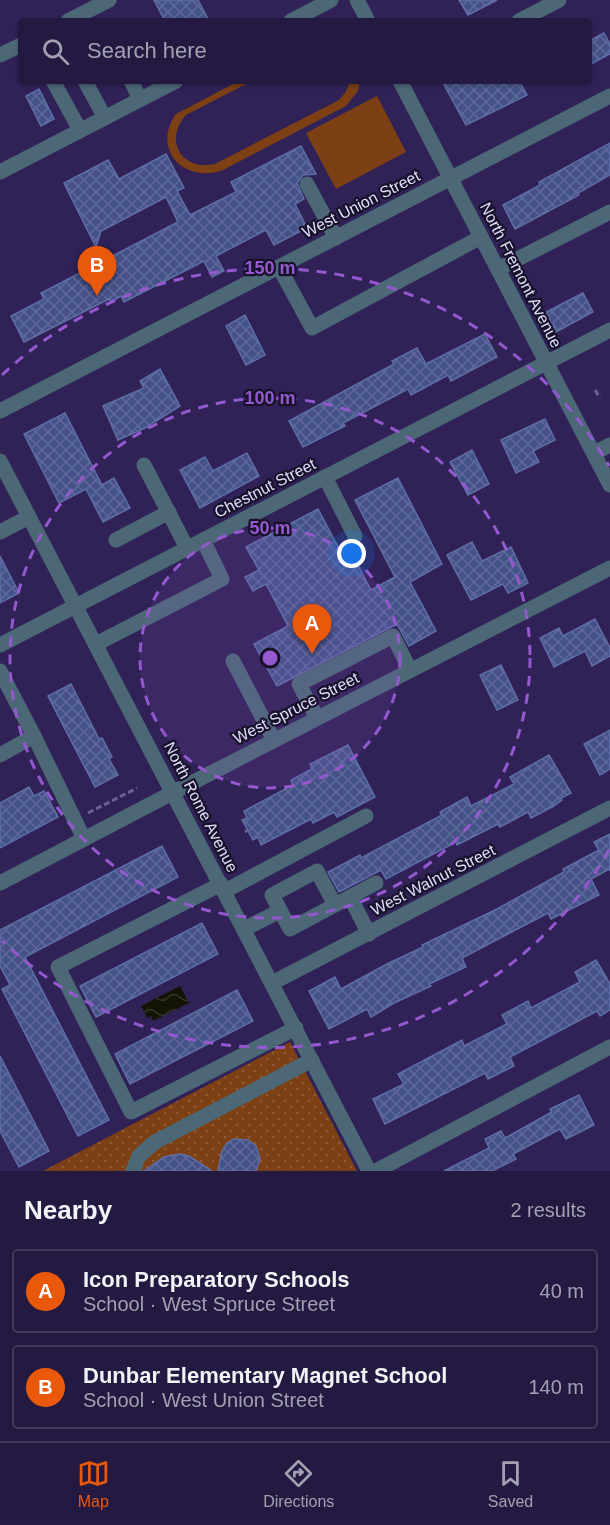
<!DOCTYPE html>
<html lang="en">
<head>
<meta charset="utf-8">
<style>
  :root { --surface:#241a41; --page:#2c2348; --text:#f1f3f6; --muted:#a3a1b1; --line:#41385a; --accent:#ea580c }
  body { margin:0; font-family:Helvetica,sans-serif; background:var(--page); color:var(--text) }
  .you { position:absolute; left:352px; top:554px; width:21px; height:21px; margin:-15px; border:4px solid #fff; border-radius:50%; background:#1a73e8; box-shadow:0 0 0 9px #1a73e833 }
  .badge { display:grid; place-items:center; width:39px; height:39px; border-radius:50%; background:var(--accent); color:#fff; font-size:20px; font-weight:700 }
  .pin { position:absolute; translate:-50% -50px; filter:drop-shadow(0 2px 3px #0008) }
  .pin::after { content:''; position:absolute; top:32px; width:21px; height:18px; background:inherit; clip-path:polygon(0 0,100% 0,50% 100%) }
  .list { margin:0; padding:0; list-style:none }
  h2 { display:flex; justify-content:space-between; align-items:center; height:78px; margin:0; padding:0 24px; font-size:26px }
  h2 small { font-size:20px; font-weight:400; color:var(--muted) }
  .list li { display:grid; grid-template-columns:39px 1fr auto; gap:18px; align-items:center; box-sizing:border-box; height:84px; margin:0 12px 12px; padding:0 12px; border:2px solid var(--line); border-radius:6px }
  .list b { display:block; font-size:22px; white-space:nowrap }
  .list p { margin:0; font-size:20px; white-space:nowrap; color:var(--muted) }
  .list em { font-size:20px; font-style:normal; color:var(--muted) }
  .icon { flex:none; width:33px; height:33px; fill:none; stroke:currentColor; stroke-width:2; stroke-linecap:round; stroke-linejoin:round }
  .map { position:relative; flex:none; width:610px; height:1171px; overflow:hidden }
  .search { position:absolute; background:var(--surface); box-shadow:0 2px 4px #0004; left:18px; right:18px; top:18px; height:66px; display:flex; align-items:center; gap:15px; box-sizing:border-box; padding:0 21px; border-radius:6px; color:var(--muted); font-size:22px }
  .sheet { height:270px; background:var(--surface) }
  nav { display:flex; justify-content:space-around; align-items:center; box-sizing:border-box; height:84px; border-top:2px solid var(--line); background:var(--surface); font-size:16px; color:var(--muted) }
  nav a { display:grid; justify-items:center; gap:3px }
  nav .on { color:var(--accent) }
  .map>svg:first-child { display:block }
  .green { fill:url(#green-dots) }
  .pitch { fill:#7c4014 }
  .water { fill:url(#water-waves) }
  .building { fill:url(#building-cross-hatch); stroke:#5f6ea7; stroke-width:1.5 }
  .lines { fill:none; stroke-linecap:round; stroke-linejoin:round }
  .path { stroke:#6d6290; stroke-width:3; stroke-dasharray:6 3; stroke-linecap:butt }
  .minor { stroke:#4c6877; stroke-width:15 }
  .ring { fill:none; stroke:#9458cf; stroke-width:3; stroke-dasharray:10 8 }
  .labels { text-anchor:middle; dominant-baseline:central; stroke-width:4.5; stroke-linejoin:round; paint-order:stroke }
  .street-label { font-size:16px; fill:#e1ddfe; stroke:#171229 }
  .centre { fill:#9458cf; stroke:#171229; stroke-width:3 }
  .ring-label { font-size:18px; text-anchor:middle; font-weight:bold; fill:#9458cf; stroke:#171229; stroke-width:4.5; stroke-linejoin:round; paint-order:stroke }
</style>
</head>
<body>
<div class="map">
<svg width="610" height="1171" viewBox="0 0 610 1171">
  <defs>
    <pattern id="green-dots" width="8" height="8" patternUnits="userSpaceOnUse" patternTransform="scale(1.5)"><rect width="8" height="8" fill="#7c4014"/><path d="M2 2h.1M6 6h.1" fill="none" stroke="#8e5b37" stroke-width="1.8" stroke-linecap="round"/></pattern>
    <pattern id="water-waves" width="16" height="10" patternUnits="userSpaceOnUse" patternTransform="scale(1.5)"><rect width="16" height="10" fill="#131405"/><path d="M0 5q4-4 8 0t8 0" fill="none" stroke="#35362a"/></pattern>
    <pattern id="building-cross-hatch" width="8" height="8" patternUnits="userSpaceOnUse" patternTransform="scale(1.5)"><rect width="8" height="8" fill="#445288"/><path d="M0 0l8 8M0 8l8-8" fill="none" stroke="#5f6a9a"/></pattern>
  </defs>
  <rect width="100%" height="100%" fill="#302257"/>
  <polygon class="green" points="290,1042 357,1171 43,1171"/>
  <g class="pitch">
    <path d="M 239,81 L 252,81 L 186,115 C 163,141 182,171 215,164 L 339,100 L 345,93 L 351,81 L 360,82 L 358,91 L 346,106 L 223,170 C 184,184 151,149 176,114 Z"/>
    <polygon points="377,96 406,152 336,189 306,133"/>
  </g>
  <polygon class="water" points="180,986 189,1003 153,1021 151,1016 147,1018 141,1006"/>
  <g class="building">
    <polygon points="154,0 198,0 209,21 165,21"/>
    <polygon points="459,0 497,0 468,15"/>
    <polygon points="604,33 610,44 610,54 589,65 589,41"/>
    <polygon points="442,81 519,81 527,95 466,125"/>
    <polygon points="39,89 54,119 41,126 26,96"/>
    <polygon points="610,143 610,175 578,193 579,195 515,229 503,205 540,185 539,182"/>
    <polygon points="301,146 316,174 303,175 297,183 304,199 295,204 307,228 274,245 266,230 216,256 224,271 212,277 204,261 124,302 121,296 111,302 109,299 24,342 11,316 44,299 41,293 178,222 166,197 101,231 96,247 64,183 108,160 119,179 166,154 184,188 177,191 190,215 236,192 231,182"/>
    <polygon points="583,293 593,312 556,332 546,312"/>
    <polygon points="245,315 265,355 246,365 226,326"/>
    <polygon points="485,334 497,357 451,381 448,375 411,395 408,389 343,423 345,426 303,447 289,421 394,364 392,361 417,348 426,364"/>
    <polygon points="160,369 180,406 145,428 118,440 103,406 144,388 140,381"/>
    <polygon points="65,413 102,485 114,478 130,508 103,522 86,489 59,503 24,434"/>
    <polygon points="545,419 555,440 533,451 539,462 516,473 501,440"/>
    <polygon points="472,450 489,484 468,495 450,462"/>
    <polygon points="247,453 259,476 200,508 180,470 205,457 213,471"/>
    <polygon points="398,478 442,564 410,582 436,631 409,646 397,624 277,686 254,644 288,626 266,584 253,591 245,577 259,570 246,547 318,509 344,558 352,554 371,590 395,577 355,500"/>
    <polygon points="472,542 482,561 511,547 528,583 508,593 503,584 471,600 447,555"/>
    <polygon points="0,556 19,593 0,603"/>
    <polygon points="595,619 610,648 610,656 592,666 585,651 554,667 540,638 559,628 563,636"/>
    <polygon points="501,665 518,700 497,710 480,675"/>
    <polygon points="71,684 99,739 102,738 112,757 109,759 118,775 95,787 48,696"/>
    <polygon points="610,730 610,769 600,775 584,744"/>
    <polygon points="348,745 375,797 337,817 334,812 313,823 311,819 261,845 258,837 253,840 242,820 247,818 244,811 293,785 291,780 312,769 310,764"/>
    <polygon points="549,755 571,793 561,798 562,800 552,807 531,818 528,812 500,827 498,824 457,845 456,842 386,879 381,870 339,892 328,872 360,855 361,858 442,815 440,812 467,797 471,806 514,784 510,777"/>
    <polygon points="29,787 34,796 44,791 58,817 0,848 0,803"/>
    <polygon points="610,834 610,871 609,869 591,879 599,895 551,919 548,913 462,958 466,967 429,984 431,986 394,1003 371,1017 367,1009 329,1029 309,991 335,977 341,989 387,964 423,947 422,945 497,909 564,872 563,869 599,850 594,842"/>
    <polygon points="162,846 178,877 25,957 109,1120 78,1136 2,989 10,985 0,966 0,930"/>
    <polygon points="202,923 218,954 96,1017 80,986"/>
    <polygon points="596,960 610,984 610,1010 600,1016 597,1011 510,1057 514,1066 488,1079 485,1073 385,1124 373,1099 404,1084 398,1074 462,1040 464,1046 507,1024 502,1015 528,1001 531,1008 580,982 575,972"/>
    <polygon points="237,990 253,1021 130,1084 115,1054"/>
    <polygon points="0,1056 49,1151 19,1167 0,1131"/>
    <polygon points="579,1095 594,1125 566,1139 560,1129 513,1154 516,1159 492,1171 444,1171 489,1148 485,1139 501,1131 505,1138 552,1112 550,1109"/>
    <polygon points="234,1139 248,1140 256,1146 260,1159 256,1171 218,1171 222,1151 227,1143"/>
    <polygon points="179,1154 189,1156 212,1171 144,1171 164,1157"/>
  </g>
  <g class="lines">
    <g class="path">
      <polyline points="595,390 600,398"/>
      <polyline points="88,813 137,788"/>
      <polyline points="245,832 248,830"/>
    </g>
    <g class="minor">
      <polyline points="357,0 368,21"/>
      <polyline points="68,21 109,0"/>
      <polyline points="291,21 331,0"/>
      <polyline points="519,21 559,0"/>
      <polyline points="0,55 21,45"/>
      <polyline points="53,81 80,130"/>
      <polyline points="85,81 105,118"/>
      <polyline points="131,81 140,99"/>
      <polyline points="400,81 610,485"/>
      <polyline points="0,172 176,81"/>
      <polyline points="307,184 336,238"/>
      <polyline points="279,267 312,328 481,237"/>
      <polyline points="498,269 610,212"/>
      <polyline points="0,411 610,96"/>
      <polyline points="594,453 610,445"/>
      <polyline points="0,461 369,1171"/>
      <polyline points="144,465 187,548"/>
      <polyline points="325,477 355,536"/>
      <polyline points="0,532 29,517"/>
      <polyline points="116,540 169,512"/>
      <polyline points="96,644 222,579 203,540"/>
      <polyline points="0,645 610,330"/>
      <polyline points="233,661 274,740"/>
      <polyline points="0,671 34,736"/>
      <polyline points="317,718 299,684 393,636 410,670"/>
      <polyline points="0,755 34,736 84,839"/>
      <polyline points="0,883 174,792 610,568"/>
      <polyline points="221,884 58,967 131,1112 296,1028"/>
      <polyline points="225,891 366,816"/>
      <polyline points="350,897 369,934"/>
      <polyline points="335,905 317,871 272,895 290,929 376,883"/>
      <polyline points="244,929 280,911"/>
      <polyline points="272,983 610,808"/>
      <polyline points="133,1171 139,1156 155,1142 312,1060"/>
      <polyline points="376,1171 610,1047"/>
    </g>
  </g>
  <circle cx="270" cy="658" r="130" fill="#9458cf" fill-opacity=".12"/>
  <g class="ring">
    <circle cx="270" cy="658" r="130"/>
    <circle cx="270" cy="658" r="260"/>
    <path d="M609 850A390 390 0 0 1 2 941M2 375A390 390 0 0 1 609 466"/>
  </g>
  <g class="labels">
    <g class="street-label">
      <text transform="translate(361 204) rotate(-27)">West Union Street</text>
      <text transform="translate(521 275) rotate(63)">North Fremont Avenue</text>
      <text transform="translate(265 488) rotate(-27)">Chestnut Street</text>
      <text transform="translate(296 708) rotate(-27)">West Spruce Street</text>
      <text transform="translate(201 807) rotate(63)">North Rome Avenue</text>
      <text transform="translate(433 880) rotate(-27)">West Walnut Street</text>
    </g>
  </g>
  <circle cx="270" cy="658" r="9" class="centre"/>
  <g class="ring-label">
    <text x="270" y="274">150 m</text>
    <text x="270" y="404">100 m</text>
    <text x="270" y="534">50 m</text>
  </g>
</svg>
<div class="you"></div>
<div class="pin badge" style="left:312px;top:654px">A</div>
<div class="pin badge" style="left:97px;top:296px">B</div>
<div class="search"><svg class="icon" aria-label="search" viewBox="0 0 24 24"><circle cx="10" cy="10" r="6"/><path d="M15 15l6 6"/></svg>Search here</div>
</div>
<section class="sheet">
<h2>Nearby<small>2 results</small></h2>
<ul class="list">
<li><span class="badge">A</span><div><b>Icon Preparatory Schools</b><p>School · West Spruce Street</p></div><em>40 m</em></li>
<li><span class="badge">B</span><div><b>Dunbar Elementary Magnet School</b><p>School · West Union Street</p></div><em>140 m</em></li>
</ul>
</section>
<nav>
<a class="on"><svg class="icon" aria-label="map" viewBox="0 0 24 24"><path d="M3 6l6-2 6 2 6-2v14l-6 2-6-2-6 2zM9 4v14M15 6v14"/></svg>Map</a>
<a><svg class="icon" aria-label="directions" viewBox="0 0 24 24"><path d="M12 3l9 9-9 9-9-9zM9 14v-3h6M13 9l2 2-2 2"/></svg>Directions</a>
<a><svg class="icon" aria-label="saved" viewBox="0 0 24 24"><path d="M7 4h10v16l-5-4-5 4z"/></svg>Saved</a>
</nav>
</body>
</html>
